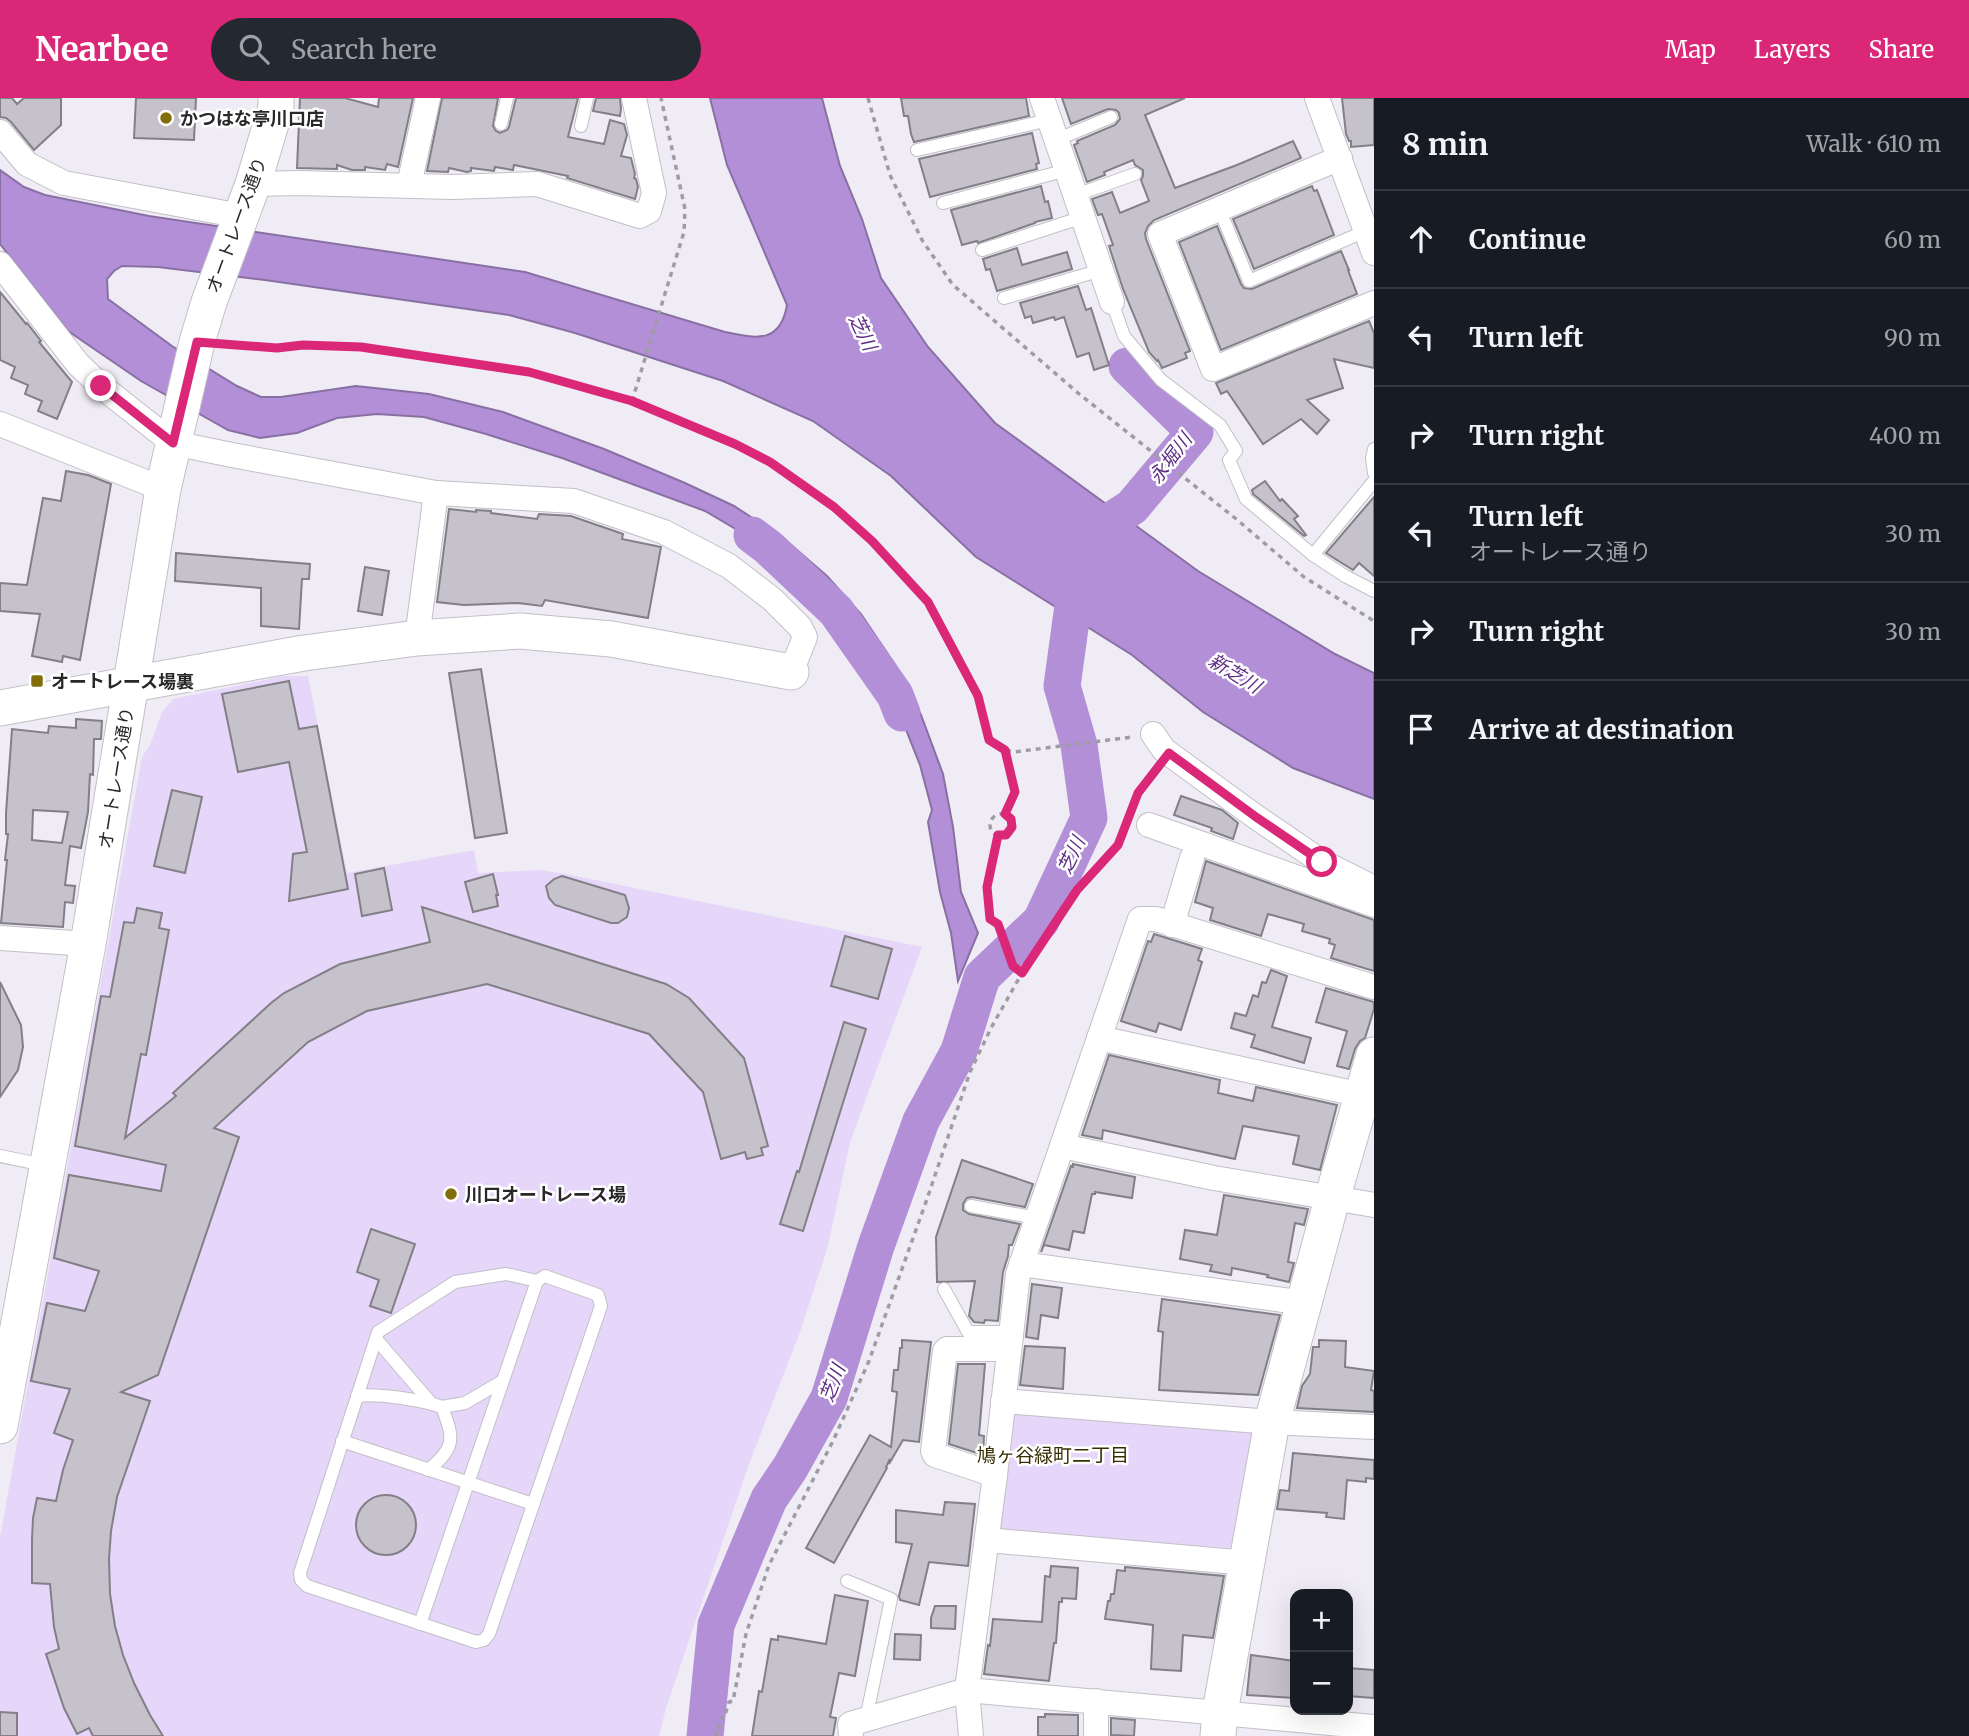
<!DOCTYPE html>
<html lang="en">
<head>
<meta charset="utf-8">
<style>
  :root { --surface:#171b24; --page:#242831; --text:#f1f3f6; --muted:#9ea1a6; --line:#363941; --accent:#db2777 }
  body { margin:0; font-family:Merriweather,"Noto Sans JP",serif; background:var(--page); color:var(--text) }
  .controls { position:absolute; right:21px; bottom:21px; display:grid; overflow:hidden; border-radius:14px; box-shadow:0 7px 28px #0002 }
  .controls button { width:63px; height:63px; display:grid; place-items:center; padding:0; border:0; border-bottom:2px solid var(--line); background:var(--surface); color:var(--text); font:35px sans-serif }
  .stop { position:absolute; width:21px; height:21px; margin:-16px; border:5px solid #db2777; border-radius:50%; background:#fff }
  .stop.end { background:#db2777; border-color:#fff; box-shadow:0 2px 7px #0008 }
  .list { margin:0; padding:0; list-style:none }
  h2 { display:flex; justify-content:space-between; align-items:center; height:91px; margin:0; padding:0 28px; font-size:30px }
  h2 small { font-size:23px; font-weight:400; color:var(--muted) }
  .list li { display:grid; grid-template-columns:46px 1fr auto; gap:21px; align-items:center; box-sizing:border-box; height:98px; padding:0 28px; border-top:2px solid var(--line) }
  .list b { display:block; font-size:26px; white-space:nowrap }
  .list p { margin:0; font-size:23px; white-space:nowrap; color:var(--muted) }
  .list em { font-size:23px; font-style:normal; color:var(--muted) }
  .icon { flex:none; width:38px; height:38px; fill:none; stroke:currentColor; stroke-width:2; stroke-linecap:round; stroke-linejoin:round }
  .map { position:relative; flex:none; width:1374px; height:1638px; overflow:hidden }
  header { display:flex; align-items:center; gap:42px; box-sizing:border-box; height:98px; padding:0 35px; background:var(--accent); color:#fff }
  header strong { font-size:33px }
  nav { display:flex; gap:38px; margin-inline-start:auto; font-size:24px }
  .search { width:490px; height:63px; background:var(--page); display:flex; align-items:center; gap:18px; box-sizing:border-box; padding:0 24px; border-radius:38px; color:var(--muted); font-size:26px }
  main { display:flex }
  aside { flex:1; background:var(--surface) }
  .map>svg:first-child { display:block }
  .green { fill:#e6d6f9 }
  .water { fill:#b28fd7; stroke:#8970a3; stroke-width:2 }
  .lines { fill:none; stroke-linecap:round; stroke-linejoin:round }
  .river { stroke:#b28fd7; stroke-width:37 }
  .building { fill:#c6c2cb; stroke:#837f87; stroke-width:2; fill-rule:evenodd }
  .lane-casing { stroke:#c2bfc7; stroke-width:14 }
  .street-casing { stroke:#c2bfc7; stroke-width:26 }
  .secondary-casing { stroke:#c2bfc7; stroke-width:37 }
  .path { stroke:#9f9ca3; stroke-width:3.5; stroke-dasharray:5 5; stroke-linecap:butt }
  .lane { stroke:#fff; stroke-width:12 }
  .street { stroke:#fff; stroke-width:24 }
  .secondary { stroke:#fff; stroke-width:35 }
  .route { stroke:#db2777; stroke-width:9 }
  .poi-dot { fill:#816e0a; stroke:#fff; stroke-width:2.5 }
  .labels { text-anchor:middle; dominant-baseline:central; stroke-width:5; stroke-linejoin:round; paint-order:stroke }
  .poi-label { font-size:18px; font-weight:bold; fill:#29272a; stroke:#fff; text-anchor:start }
  .street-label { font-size:18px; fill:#29272a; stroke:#fff }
  .water-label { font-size:19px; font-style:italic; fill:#5d2e83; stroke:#fff }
  .neighbourhood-label { font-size:19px; fill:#362d01; stroke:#fff }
</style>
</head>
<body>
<header>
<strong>Nearbee</strong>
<div class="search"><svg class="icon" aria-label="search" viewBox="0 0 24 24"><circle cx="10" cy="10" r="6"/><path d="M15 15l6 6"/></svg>Search here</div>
<nav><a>Map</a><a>Layers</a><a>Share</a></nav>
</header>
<main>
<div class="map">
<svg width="1374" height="1638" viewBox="0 0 1374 1638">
  <rect width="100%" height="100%" fill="#f0ecf5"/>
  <g class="green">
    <polygon points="284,578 308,578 347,775 474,752 478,775 541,772 571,777 922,849 850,1044 828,1148 800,1234 749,1366 666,1610 659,1638 0,1638 0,1439 142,659 150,647 162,614 173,601"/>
    <polygon points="1018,1312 1260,1331 1238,1445 1232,1450 1006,1435 996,1427 1011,1318"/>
  </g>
  <path class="water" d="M 710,0 L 822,0 L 840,68 L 862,121 L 881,180 L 928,249 L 995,325 L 1198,473 L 1335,556 L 1374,575 L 1374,701 L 1293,670 L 1203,614 L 1132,557 L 976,459 L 891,378 L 813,323 L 723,283 L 575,235 L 509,217 L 265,182 L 158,169 L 122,168 L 114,173 L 107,181 L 108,201 L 172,248 L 237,288 L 261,299 L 281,299 L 356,288 L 429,296 L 503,314 L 604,351 L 685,385 L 734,408 L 782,439 L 827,478 L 861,516 L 896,568 L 921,617 L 943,676 L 953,729 L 961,794 L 978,835 L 958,883 L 951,835 L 940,794 L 928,724 L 932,712 L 920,667 L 895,604 L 873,565 L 835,514 L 803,479 L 754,442 L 705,413 L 562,360 L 486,336 L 424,319 L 377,316 L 337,320 L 297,335 L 260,340 L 228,332 L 141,283 L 68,233 L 0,146 L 0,72 L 24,89 L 45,97 L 149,118 L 525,174 L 725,234 C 755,240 780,247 787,207 L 727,67 Z"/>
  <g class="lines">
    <g class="river">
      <polyline points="752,437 768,449 836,513 895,597 902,615"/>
      <polyline points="1082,448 1095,433 1132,409 1195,334 1127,268"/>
      <polyline points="705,1638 716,1527 769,1401 790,1370 829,1300 876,1148 921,1023 959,953 982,879 1041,823 1089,720 1079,647 1062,588 1078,471"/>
    </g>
  </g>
  <g class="building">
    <polygon points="0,0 12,0 17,6 24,0 61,0 61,27 34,52 11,24 6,20 0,19"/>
    <polygon points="136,0 196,0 194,42 134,40"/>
    <polygon points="300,0 345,0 378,9 379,0 413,0 398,69 387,66 385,72 365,69 365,72 352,72 337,67 337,71 297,70"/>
    <polygon points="442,0 498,0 493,28 496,33 500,35 507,32 509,29 516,0 578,0 568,39 604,46 610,22 624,26 627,37 621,58 631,60 635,76 634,80 636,81 638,89 635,101 567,80 568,78 514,67 513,72 495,69 494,73 471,70 471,73 467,74 449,70 448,74 427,73"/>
    <polygon points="596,0 620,0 621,11 620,18 593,13"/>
    <polygon points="901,0 1026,0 1029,18 914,44 911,36 908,18 904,18"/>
    <polygon points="1062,0 1185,0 1145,17 1175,90 1237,67 1293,43 1301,60 1154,122 1148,128 1145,135 1146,141 1190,253 1185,255 1187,260 1162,270 1158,262 1157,263 1149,254 1123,191 1109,148 1113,147 1102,116 1098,117 1092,101 1112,94 1120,115 1149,103 1141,82 1143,78 1143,72 1135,67 1133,62 1104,74 1105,77 1087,84 1074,47 1078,45 1077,43 1115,27 1120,21 1119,15 1116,12 1108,11 1071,26"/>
    <polygon points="1342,0 1374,0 1374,47 1351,49 1351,43 1349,43 1346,36"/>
    <polygon points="1032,35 1039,65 1036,66 1037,71 930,99 919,61"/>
    <polygon points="1041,88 1045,104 1048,103 1052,120 1035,124 1035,125 978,145 977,143 962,147 951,112"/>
    <polygon points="1312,88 1314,93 1317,92 1334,137 1254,171 1233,121"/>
    <polygon points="1217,128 1241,186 1244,190 1252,191 1341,153 1349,172 1348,172 1357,196 1221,252 1179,144"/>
    <polygon points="1017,150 1022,167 1067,154 1072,171 997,193 990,171 986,172 983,161"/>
    <polygon points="1078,188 1086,212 1091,210 1109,267 1094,272 1089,255 1077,259 1064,219 1055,222 1054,219 1033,225 1031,218 1025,220 1020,205"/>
    <polygon points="0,194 26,226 27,225 41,243 39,244 72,284 57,321 38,313 42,303 25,296 28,287 11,280 15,269 0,262"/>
    <polygon points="1369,223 1374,235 1374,270 1334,261 1343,290 1307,302 1329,322 1317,336 1301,321 1263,346 1227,293 1221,296 1216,285"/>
    <polygon points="66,373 88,377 111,386 80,562 63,558 62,564 32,558 40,516 0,513 0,485 27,487 43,400 61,403"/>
    <polygon points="1265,383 1280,403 1282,401 1298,418 1294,421 1306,437 1304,438 1253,396 1252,392"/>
    <polygon points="1374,399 1374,478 1359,465 1353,472 1326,455"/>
    <polygon points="449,411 476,414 476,412 491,413 491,415 537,421 539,416 571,418 623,436 622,441 661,449 648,520 545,502 542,508 518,505 464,507 437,504"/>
    <polygon points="176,455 310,466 309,481 302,481 299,531 261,528 261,490 175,483"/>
    <polygon points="365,469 389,473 382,517 358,513"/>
    <polygon points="481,571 507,735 475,740 449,575"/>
    <polygon points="289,583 299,631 317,628 348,791 289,803 293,756 307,754 289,664 238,674 222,596"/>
    <path d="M 76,621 L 102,623 L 101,641 L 94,641 L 93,677 L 90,676 L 88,714 L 81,750 L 70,748 L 65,787 L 75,788 L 73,805 L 65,804 L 63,829 L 1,825 L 7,762 L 5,762 L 8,736 L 6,736 L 6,715 L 12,631 L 48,635 L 49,628 L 76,630 ZM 33,712 L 68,714 L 62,745 L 32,742 Z"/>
    <polygon points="172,692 202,699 185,775 154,768"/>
    <polygon points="1181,698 1222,712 1238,725 1233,741 1211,733 1212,730 1174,717"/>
    <polygon points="1206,763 1374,822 1374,873 1331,860 1335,847 1329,845 1330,841 1302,833 1304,826 1268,816 1261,838 1210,822 1213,810 1195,804"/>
    <polygon points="384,770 392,812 362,818 355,776"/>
    <polygon points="493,776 498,797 496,797 498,808 473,814 465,784"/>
    <polygon points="562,778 625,797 629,810 627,819 618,825 611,825 555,807 549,800 546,788 554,781"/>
    <polygon points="422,809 666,886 689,900 744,960 768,1048 761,1050 763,1057 747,1061 745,1054 721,1061 703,994 649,936 487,886 367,913 308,944 214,1030 239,1039 158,1277 121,1294 150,1303 117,1399 111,1433 109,1461 110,1496 115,1528 123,1557 134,1585 150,1617 163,1638 93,1638 89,1630 77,1636 64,1610 46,1556 59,1551 54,1529 50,1486 32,1485 32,1441 33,1420 37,1400 56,1403 63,1372 73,1342 54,1335 70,1291 31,1283 47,1205 85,1213 99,1173 54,1160 69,1077 161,1093 166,1067 75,1048 101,898 110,899 124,824 134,825 137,810 162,815 159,830 169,832 146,957 141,956 125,1040 176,998 173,995 271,905 284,895 340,866 430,844"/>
    <polygon points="1154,836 1202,851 1198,862 1202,864 1181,932 1159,925 1156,934 1121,923 1148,843 1151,844"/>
    <polygon points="845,838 892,851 878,901 831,888"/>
    <polygon points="1271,872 1287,878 1272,929 1311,940 1304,965 1251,949 1255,937 1231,930 1235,915 1246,918 1253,897 1258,899 1262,884 1266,885"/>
    <polygon points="0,884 21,927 23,949 18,972 0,999"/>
    <polygon points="1326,890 1374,904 1374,911 1365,940 1360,943 1355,951 1349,971 1337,968 1347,933 1316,924"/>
    <polygon points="844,924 866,931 803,1133 780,1126 797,1073 799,1074"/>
    <polygon points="1109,957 1220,982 1218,995 1253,1003 1256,989 1337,1007 1320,1072 1293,1066 1299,1038 1243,1028 1235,1061 1103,1032 1102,1041 1082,1037"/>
    <polygon points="962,1062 1033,1086 1025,1109 972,1099 967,1100 963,1106 963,1112 969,1116 1020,1126 1012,1147 1009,1147 1008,1158 1003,1174 998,1223 985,1222 984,1225 974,1224 969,1218 975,1183 937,1184 936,1139"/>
    <polygon points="1073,1066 1135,1079 1132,1100 1095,1094 1095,1096 1092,1096 1084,1135 1073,1133 1069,1152 1044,1147 1041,1154 1071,1068 1073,1069"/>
    <polygon points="1224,1097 1308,1111 1304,1127 1295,1125 1288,1164 1294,1165 1289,1184 1267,1179 1268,1177 1232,1170 1231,1177 1210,1173 1212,1167 1180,1161 1185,1132 1217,1137"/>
    <polygon points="371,1131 415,1146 391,1215 370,1208 379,1182 357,1174"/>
    <polygon points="1032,1186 1062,1190 1058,1220 1041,1217 1038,1241 1026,1239"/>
    <polygon points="1162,1201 1280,1217 1258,1297 1159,1292 1163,1234 1158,1233"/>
    <polygon points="902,1242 931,1244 919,1344 903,1342 889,1366 890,1361 886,1369 887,1370 834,1465 806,1450 870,1337 891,1349 897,1294 892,1293 894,1272 898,1272 900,1250 902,1250"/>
    <polygon points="1319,1242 1346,1243 1345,1269 1374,1273 1371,1292 1374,1293 1374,1314 1297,1310 1302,1288 1310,1276 1313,1249 1319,1249"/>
    <polygon points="1025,1248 1065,1250 1063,1291 1020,1287"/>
    <polygon points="958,1266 985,1266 979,1337 984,1338 983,1355 980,1356 949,1346"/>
    <polygon points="1293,1355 1374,1362 1374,1381 1366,1380 1366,1384 1347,1382 1344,1421 1326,1419 1327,1415 1277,1411 1280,1392 1289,1393"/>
    <circle cx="386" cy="1427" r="30"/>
    <polygon points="945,1404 975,1406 968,1468 929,1464 919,1507 900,1502 899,1498 912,1446 896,1444 896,1412 943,1417"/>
    <polygon points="1051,1468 1078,1470 1076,1501 1062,1500 1062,1504 1059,1504 1056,1545 1054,1545 1053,1552 1049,1583 984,1576 988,1547 990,1548 993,1521 1042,1524 1045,1478 1050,1479"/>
    <polygon points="1125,1469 1224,1478 1213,1540 1183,1537 1181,1573 1151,1571 1153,1527 1105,1521 1108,1503 1110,1503 1111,1496 1114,1496 1117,1472 1125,1473"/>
    <polygon points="835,1497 868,1503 855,1578 839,1575 830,1619 836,1620 833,1638 752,1638 759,1593 762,1594 771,1541 778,1542 778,1538 826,1546"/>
    <polygon points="935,1508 956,1508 955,1531 931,1530 931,1520"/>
    <polygon points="895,1536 921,1537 920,1562 894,1561"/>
    <polygon points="1251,1557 1295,1563 1295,1600 1247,1597"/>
    <polygon points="1348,1570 1374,1572 1374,1600 1348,1598"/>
    <polygon points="0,1614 17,1615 17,1638 0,1638"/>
    <polygon points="1045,1616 1078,1617 1078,1638 1038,1638 1038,1619 1045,1619"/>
    <polygon points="1111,1620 1135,1622 1134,1638 1111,1637"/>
  </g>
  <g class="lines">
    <g class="lane-casing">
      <g id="lane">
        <polyline points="501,26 507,0"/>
        <polyline points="581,28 587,0"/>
        <polyline points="1056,42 1111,19"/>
        <polyline points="917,52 1049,22"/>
        <polyline points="1076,97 1135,76"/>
        <polyline points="943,105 1067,72"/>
        <polyline points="1219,110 1249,183 1366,133"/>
        <polyline points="982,152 1083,119"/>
        <polyline points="1004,200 1102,172"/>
        <polyline points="1112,204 1124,238 1161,282 1220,327 1236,353 1229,362 1246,401 1313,457 1374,383"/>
        <polyline points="1374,351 1372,360 1374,375"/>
        <polyline points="1313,457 1345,478 1374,493"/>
        <polyline points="0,1058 44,1067"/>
        <polyline points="971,1108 1037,1120"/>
        <polyline points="944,1191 968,1234 1011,1234"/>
        <polyline points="376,1241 431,1305"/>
        <path d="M 357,1298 C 378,1295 422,1302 442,1309 C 454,1341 456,1349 428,1372"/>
        <polyline points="442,1309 465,1305 501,1284"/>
        <polyline points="342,1343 533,1406"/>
        <polyline points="847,1483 891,1501 866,1621"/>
        <polyline points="420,1526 537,1183 545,1178 598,1197 601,1208 489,1536 484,1542 476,1544 307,1488 301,1482 300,1475 378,1234 455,1184 506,1176 537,1183"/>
      </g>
    </g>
    <g class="street-casing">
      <g id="street">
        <polyline points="1042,0 1112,204"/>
        <polyline points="1317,0 1374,155"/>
        <polyline points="0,34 27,66 64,85 241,118"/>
        <polyline points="1340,60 1160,136 1213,271 1374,205"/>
        <polyline points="253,86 298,85 453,89 537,86 640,118 649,113 654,95 634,0"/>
        <polyline points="409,87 428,0"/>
        <polyline points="0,166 78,266 101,288 173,345 232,357 436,395 574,403 664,434 729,468 772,501 800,529 805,539 791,574"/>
        <polyline points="0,326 163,391"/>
        <polyline points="417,540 436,395"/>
        <polyline points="1153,636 1164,652 1256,719 1322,764 1374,790"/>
        <polyline points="1149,727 1374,807"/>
        <polyline points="1172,827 1192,760"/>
        <polyline points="0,840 88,846"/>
        <polyline points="1099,940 1362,997"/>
        <polyline points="1062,1048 1214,1080 1374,1107"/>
        <polyline points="1021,1166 1305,1205"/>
        <polyline points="1003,1303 1272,1324 1374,1329"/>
        <polyline points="995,1377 935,1357 933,1353 945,1253 947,1251 1009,1251"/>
        <polyline points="987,1442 1248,1465"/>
        <polyline points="851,1638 850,1626 967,1592 1374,1629"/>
        <polyline points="971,1638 967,1592 995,1377 1018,1176 1140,821 1156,821 1374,889"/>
        <polyline points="1096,1638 1096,1603"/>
      </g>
    </g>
    <g class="secondary-casing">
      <g id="secondary">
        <polyline points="0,610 304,555 417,540 520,533 611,541 791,574"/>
        <polyline points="0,1328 88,846 163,391 197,244 209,204 253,86 276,9 276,0"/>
        <polyline points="1218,1638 1220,1614 1272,1324 1332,1101 1374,957"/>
      </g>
    </g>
    <g class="path">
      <polyline points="868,0 890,77 922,142 953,187 1078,295 1235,420 1304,479 1374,523"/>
      <polyline points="223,246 277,250 303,247 361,249 529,274 632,303 735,346 770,364 834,409 872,443 928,504 978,598 989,642 1005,652 1014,654 1132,639"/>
      <polyline points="632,303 684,134 685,111 661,0"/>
      <polyline points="1005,652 1015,694 1005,716"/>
      <polyline points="1131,711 1138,695 1157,671"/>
      <circle cx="1001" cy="727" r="11"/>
      <polyline points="998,737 987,789 990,821 998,826 1014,868 1022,875"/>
      <polyline points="716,1638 716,1630 719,1630 720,1620 724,1620 729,1604 733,1603 746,1536 769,1467 833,1343 869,1263 927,1101 970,974 991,930 1022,875 1077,792 1118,747 1126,725"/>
    </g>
    <use href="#lane" class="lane"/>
    <use href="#street" class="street"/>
    <use href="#secondary" class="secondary"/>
  </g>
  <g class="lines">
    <polyline class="route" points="101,288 173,345 197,244 277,250 303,247 361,249 529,274 632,303 735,346 770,364 834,409 872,443 928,504 978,598 989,642 1005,652 1015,694 1005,716 1011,721 1012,729 1006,737 998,737 987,789 990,821 998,826 1013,868 1022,875 1077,792 1118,747 1138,695 1169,655 1256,719 1322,764"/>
  </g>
  <g class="poi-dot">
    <circle cx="166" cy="20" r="7"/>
    <rect x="30" y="576" width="14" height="14" rx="3.5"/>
    <circle cx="451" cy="1096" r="7"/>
  </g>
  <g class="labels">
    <g class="poi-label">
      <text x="180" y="20">かつはな亭川口店</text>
      <text x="51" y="583">オートレース場裏</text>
      <text x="465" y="1096">川口オートレース場</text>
    </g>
    <g class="street-label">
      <text transform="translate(236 127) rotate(-70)">オートレース通り</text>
      <text transform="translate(116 680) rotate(-81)">オートレース通り</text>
    </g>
    <g class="water-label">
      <text transform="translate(863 234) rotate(64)">芝川</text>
      <text transform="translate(1170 360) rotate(-53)">永堀川</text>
      <text transform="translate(1235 575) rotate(31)">新芝川</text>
      <text transform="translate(1071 757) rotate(-65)">芝川</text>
      <text transform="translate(832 1285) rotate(-69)">芝川</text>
    </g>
    <g class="neighbourhood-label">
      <text x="1053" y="1357">鳩ヶ谷緑町二丁目</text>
    </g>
  </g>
</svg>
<div class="controls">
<button>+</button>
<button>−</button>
</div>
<div class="stop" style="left:1322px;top:764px"></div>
<div class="stop end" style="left:101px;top:288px"></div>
</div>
<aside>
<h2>8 min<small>Walk · 610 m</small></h2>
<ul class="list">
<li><svg class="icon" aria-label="ahead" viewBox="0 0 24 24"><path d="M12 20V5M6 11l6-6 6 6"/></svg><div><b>Continue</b></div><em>60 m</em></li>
<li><svg class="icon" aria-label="left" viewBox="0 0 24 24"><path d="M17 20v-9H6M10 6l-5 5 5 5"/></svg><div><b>Turn left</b></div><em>90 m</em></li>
<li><svg class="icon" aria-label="right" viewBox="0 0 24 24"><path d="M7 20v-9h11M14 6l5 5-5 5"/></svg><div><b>Turn right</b></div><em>400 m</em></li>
<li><svg class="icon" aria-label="left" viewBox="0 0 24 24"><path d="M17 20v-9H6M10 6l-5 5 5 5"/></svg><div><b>Turn left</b><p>オートレース通り</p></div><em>30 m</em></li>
<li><svg class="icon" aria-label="right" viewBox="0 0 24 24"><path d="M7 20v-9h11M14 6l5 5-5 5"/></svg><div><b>Turn right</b></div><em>30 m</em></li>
<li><svg class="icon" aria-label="arrive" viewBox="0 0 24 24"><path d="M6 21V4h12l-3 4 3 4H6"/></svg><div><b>Arrive at destination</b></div></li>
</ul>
</aside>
</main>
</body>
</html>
